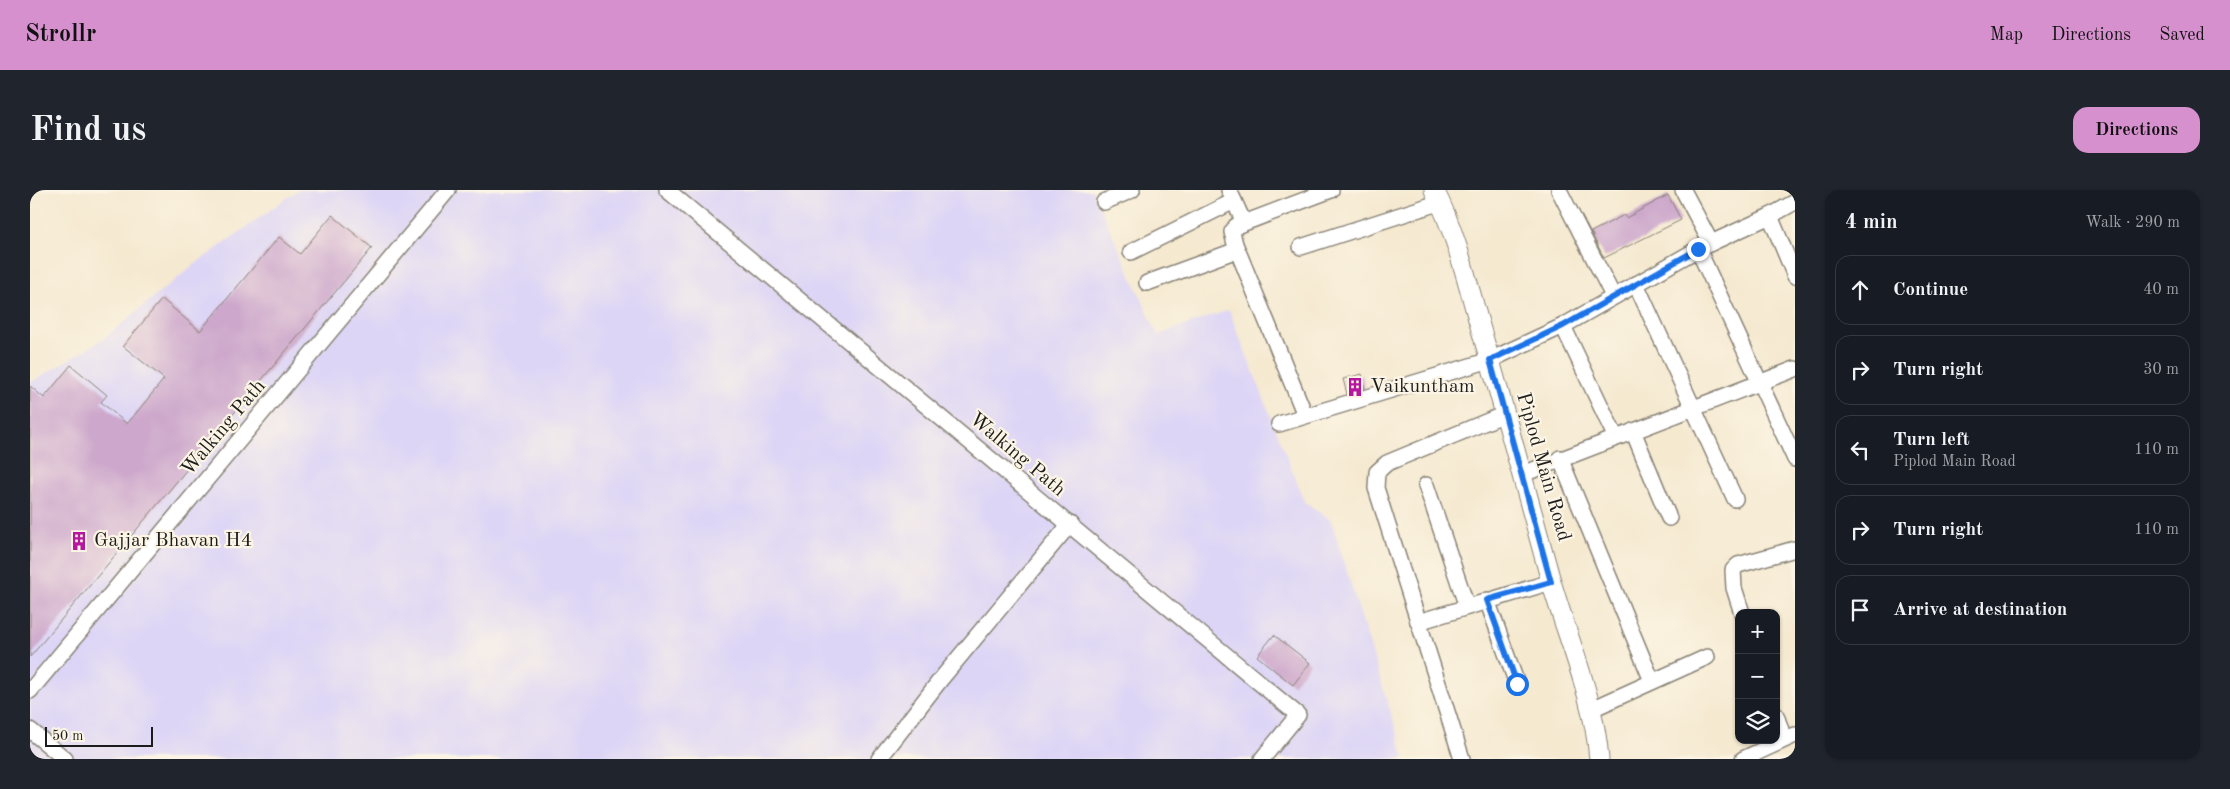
<!DOCTYPE html>
<html lang="en">
<head>
<meta charset="utf-8">
<style>
  :root { --surface:#171b24; --page:#20242c; --text:#f1f3f6; --muted:#9ea1a6; --line:#363941; --accent:#d690ce }
  body { margin:0; font-family:"Old Standard TT",serif; background:var(--page); color:var(--text) }
  .controls { position:absolute; right:15px; bottom:15px; display:grid; overflow:hidden; border-radius:10px; box-shadow:0 1px 4px #0004 }
  .controls button { width:45px; height:45px; display:grid; place-items:center; padding:0; border:0; border-bottom:1px solid var(--line); background:var(--surface); color:var(--text); font:25px sans-serif }
  .scale { position:absolute; left:15px; bottom:12px; width:108px; box-sizing:border-box; padding-left:5px; border:2px solid #1c1c1c; border-top:0; font-size:14px; line-height:18px; white-space:nowrap; color:#1c1c1c; -webkit-text-stroke:4px #fcf5e5; paint-order:stroke }
  .stop { position:absolute; width:15px; height:15px; margin:-11px; border:4px solid #1a73e8; border-radius:50%; background:#fff }
  .stop.end { background:#1a73e8; border-color:#fff; box-shadow:0 1px 5px #0008 }
  .list { margin:0; padding:0; list-style:none }
  h2 { display:flex; justify-content:space-between; align-items:center; height:65px; margin:0; padding:0 20px; font-size:21px }
  h2 small { font-size:16px; font-weight:400; color:var(--muted) }
  .list li { display:grid; grid-template-columns:32px 1fr auto; gap:15px; align-items:center; box-sizing:border-box; height:70px; margin:0 10px 10px; padding:0 10px; border:1px solid var(--line); border-radius:15px }
  .list b { display:block; font-size:19px; white-space:nowrap }
  .list p { margin:0; font-size:16px; white-space:nowrap; color:var(--muted) }
  .list em { font-size:16px; font-style:normal; color:var(--muted) }
  .icon { flex:none; width:28px; height:28px; fill:none; stroke:currentColor; stroke-width:2; stroke-linecap:round; stroke-linejoin:round }
  .map { position:relative; flex:none; width:1765px; height:569px; overflow:hidden; border-radius:15px }
  header { display:flex; align-items:center; gap:30px; box-sizing:border-box; height:70px; padding:0 25px; background:var(--accent); color:#111 }
  header strong { font-size:24px }
  nav { display:flex; gap:28px; margin-inline-start:auto; font-size:18px }
  .intro { display:flex; align-items:center; justify-content:space-between; box-sizing:border-box; height:120px; padding:0 30px }
  h1 { margin:0; font-size:35px }
  .button { padding:12px 22px; border-radius:15px; background:var(--accent); color:#111; font-size:18px; font-weight:700 }
  main { display:flex; gap:30px; padding:0 30px }
  aside { flex:1; background:var(--surface); border-radius:15px; box-shadow:0 1px 4px #0004 }
  .map>svg:first-child { display:block }
  .built { fill:#ddd5f6 }
  .building { fill:#cda8cc }
  .lines { fill:none; stroke-linecap:round; stroke-linejoin:round }
  .minor-casing { stroke:#888276; stroke-width:18 }
  .tertiary-casing { stroke:#888276; stroke-width:21 }
  .minor { stroke:#fff; stroke-width:15 }
  .tertiary { stroke:#fff; stroke-width:19 }
  .route { stroke:#1a73e8; stroke-width:6 }
  .labels { text-anchor:middle; dominant-baseline:central; stroke-width:4.5; stroke-linejoin:round; paint-order:stroke }
  .poi-label { font-size:20px; fill:#1c1c1c; stroke:#fcf5e5; text-anchor:start }
  .street-label { font-size:20px; fill:#1c1c1c; stroke:#fcf5e5 }
</style>
</head>
<body>
<header>
<strong>Strollr</strong>
<nav><a>Map</a><a>Directions</a><a>Saved</a></nav>
</header>
<div class="intro"><h1>Find us</h1><a class="button">Directions</a></div>
<main>
<div class="map">
<svg width="1765" height="569" viewBox="0 0 1765 569">
  <rect width="100%" height="100%" fill="#fcf5e5"/>
  <filter id="ink" filterUnits="userSpaceOnUse"><feTurbulence type="fractalNoise" baseFrequency=".02" numOctaves="2"/><feDisplacementMap in="SourceGraphic" scale="10" xChannelSelector="R" yChannelSelector="G"/><feConvolveMatrix kernelMatrix="1 2 1 2 8 2 1 2 1" color-interpolation-filters="sRGB"/></filter>
  <filter id="wash" filterUnits="userSpaceOnUse"><feTurbulence type="fractalNoise" baseFrequency=".0096" numOctaves="4" result="noise"/><feDisplacementMap in="SourceGraphic" scale="20" xChannelSelector="R" yChannelSelector="G"/><feGaussianBlur stdDeviation="1.12" result="paint"/><feColorMatrix in="noise" values="0 0 0 0 0 0 0 0 0 0 0 0 0 0 0 0 0 1.4 0 .05"/><feComposite in="paint" operator="in"/></filter>
  <g filter="url(#wash)">
    <rect width="100%" height="100%" fill="#f5e9d0"/>
    <polygon class="built" points="268,0 1062,0 1128,145 1199,120 1275,313 1301,330 1375,569 0,569 0,193 73,149 161,77"/>
    <g id="blocks">
      <g class="building">
        <polygon points="1638,5 1651,30 1574,68 1561,42 1594,25 1596,28"/>
        <polygon points="302,25 342,58 0,467 0,196 14,208 41,175 77,205 71,212 97,234 134,189 93,156 132,109 170,141 249,47 270,64"/>
        <polygon points="1332,184 1335,198 1317,204 1313,189"/>
        <polygon points="1244,445 1280,473 1263,495 1227,466"/>
      </g>
    </g>
  </g>
  <g filter="url(#ink)">
    <use href="#blocks" fill-opacity="0" stroke="#888276" stroke-width="1"/>
    <g class="lines">
      <g class="minor-casing">
        <g id="minor">
          <polyline points="637,0 1268,525 1232,569"/>
          <polyline points="1199,0 1214,33"/>
          <polyline points="1529,0 1583,106"/>
          <polyline points="1653,0 1681,53"/>
          <polyline points="1074,12 1102,0"/>
          <polyline points="1740,26 1765,86"/>
          <polyline points="1271,57 1411,12"/>
          <polyline points="1668,59 1765,269"/>
          <polyline points="1101,62 1204,11"/>
          <polyline points="1117,93 1207,60"/>
          <polyline points="1606,94 1705,309"/>
          <polyline points="1533,136 1586,248"/>
          <polyline points="1275,225 1205,54 1202,42 1206,36 1301,0"/>
          <polyline points="1249,234 1460,170 1533,136 1668,59 1740,26 1765,12"/>
          <polyline points="1603,241 1639,328"/>
          <polyline points="1530,268 1622,491"/>
          <polyline points="1493,284 1765,179"/>
          <polyline points="1396,295 1437,417"/>
          <polyline points="1457,410 1487,494"/>
          <polyline points="1712,423 1704,398 1703,380 1708,375 1765,359"/>
          <polyline points="1388,432 1521,392"/>
          <polyline points="0,501 418,0"/>
          <polyline points="1562,519 1677,467"/>
          <polyline points="1746,525 1754,549"/>
          <polyline points="0,540 35,569"/>
          <polyline points="849,569 911,489 1040,334"/>
          <polyline points="1432,569 1346,298 1347,282 1357,273 1475,224"/>
          <polyline points="1713,569 1765,545"/>
        </g>
      </g>
      <g class="tertiary-casing">
        <path id="tertiary" d="M 1404,0 C 1427,44 1438,96 1452,143 C 1476,225 1498,308 1521,391 C 1538,450 1564,507 1569,569"/>
      </g>
      <use href="#minor" class="minor"/>
      <use href="#tertiary" class="tertiary"/>
    </g>
  </g>
  <g class="lines" filter="url(#ink)">
    <polyline class="route" points="1487,494 1457,410 1521,392 1460,170 1533,136 1668,59"/>
  </g>
  <defs>
    <g id="building-bare" transform="scale(1.5)"><path d="M-4-6H4V6H1V3H-1V6H-4ZM-2.5-4.3h1.7v1.8h-1.7ZM.8-4.3h1.7v1.8H.8ZM-2.5-1h1.7V.8h-1.7ZM.8-1h1.7V.8H.8Z" fill="#b5179e" stroke="#fcf5e5" stroke-width="2.5" paint-order="stroke"/></g>
  </defs>
  <g fill-rule="evenodd">
    <use href="#building-bare" x="1325" y="197"/>
    <use href="#building-bare" x="49" y="351"/>
  </g>
  <g class="labels">
    <g class="poi-label">
      <text x="1340" y="197">Vaikuntham</text>
      <text x="64" y="351">Gajjar Bhavan H4</text>
    </g>
    <g class="street-label">
      <text transform="translate(194 238) rotate(-50)">Walking Path</text>
      <text transform="translate(987 265) rotate(40)">Walking Path</text>
      <text transform="translate(1513 277) rotate(74)">Piplod Main Road</text>
    </g>
  </g>
</svg>
<div class="controls">
<button>+</button>
<button>−</button>
<button><svg class="icon" aria-label="layers" viewBox="0 0 24 24"><path d="M12 4l9 5-9 5-9-5zM3 14l9 5 9-5"/></svg></button>
</div>
<div class="scale">50 m</div>
<div class="stop" style="left:1487px;top:494px"></div>
<div class="stop end" style="left:1668px;top:59px"></div>
</div>
<aside>
<h2>4 min<small>Walk · 290 m</small></h2>
<ul class="list">
<li><svg class="icon" aria-label="ahead" viewBox="0 0 24 24"><path d="M12 20V5M6 11l6-6 6 6"/></svg><div><b>Continue</b></div><em>40 m</em></li>
<li><svg class="icon" aria-label="right" viewBox="0 0 24 24"><path d="M7 20v-9h11M14 6l5 5-5 5"/></svg><div><b>Turn right</b></div><em>30 m</em></li>
<li><svg class="icon" aria-label="left" viewBox="0 0 24 24"><path d="M17 20v-9H6M10 6l-5 5 5 5"/></svg><div><b>Turn left</b><p>Piplod Main Road</p></div><em>110 m</em></li>
<li><svg class="icon" aria-label="right" viewBox="0 0 24 24"><path d="M7 20v-9h11M14 6l5 5-5 5"/></svg><div><b>Turn right</b></div><em>110 m</em></li>
<li><svg class="icon" aria-label="arrive" viewBox="0 0 24 24"><path d="M6 21V4h12l-3 4 3 4H6"/></svg><div><b>Arrive at destination</b></div></li>
</ul>
</aside>
</main>
</body>
</html>
